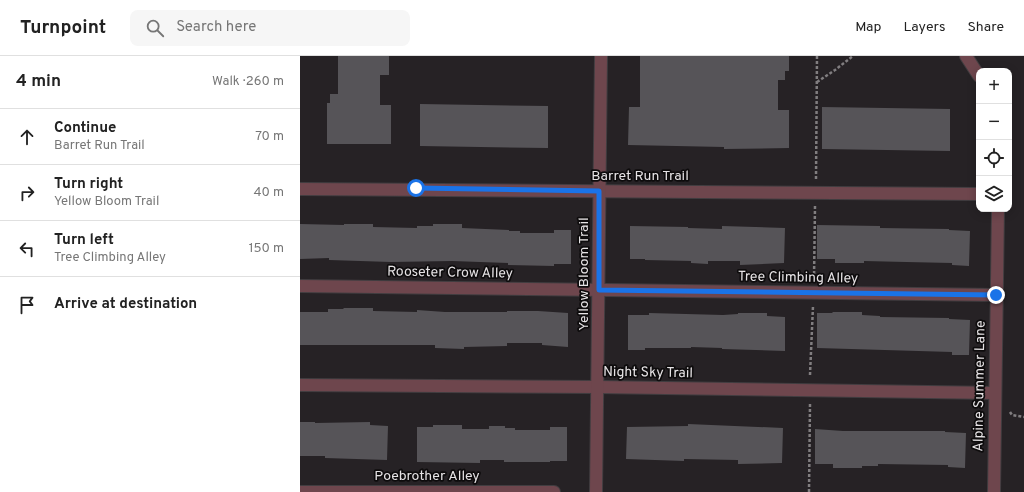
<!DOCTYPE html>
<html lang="en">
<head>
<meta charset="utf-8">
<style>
  :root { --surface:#fff; --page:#f6f6f6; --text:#222; --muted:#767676; --line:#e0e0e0 }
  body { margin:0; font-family:Overpass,sans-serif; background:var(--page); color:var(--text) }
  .controls { position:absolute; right:12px; top:12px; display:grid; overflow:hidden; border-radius:8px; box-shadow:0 2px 10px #0003 }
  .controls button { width:36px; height:36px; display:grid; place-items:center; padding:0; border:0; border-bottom:1px solid var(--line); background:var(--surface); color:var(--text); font:20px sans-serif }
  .stop { position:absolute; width:12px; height:12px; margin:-9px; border:3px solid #1a73e8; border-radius:50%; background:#fff }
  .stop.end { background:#1a73e8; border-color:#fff; box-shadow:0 1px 4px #0008 }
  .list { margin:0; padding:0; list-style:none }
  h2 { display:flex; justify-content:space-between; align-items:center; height:52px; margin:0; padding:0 16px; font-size:17px }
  h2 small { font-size:13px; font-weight:400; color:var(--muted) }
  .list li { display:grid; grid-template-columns:26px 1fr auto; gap:12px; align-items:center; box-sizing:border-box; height:56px; padding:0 16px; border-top:1px solid var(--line) }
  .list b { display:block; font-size:15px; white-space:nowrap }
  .list p { margin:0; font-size:13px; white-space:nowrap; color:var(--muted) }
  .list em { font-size:13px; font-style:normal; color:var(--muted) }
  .icon { flex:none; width:22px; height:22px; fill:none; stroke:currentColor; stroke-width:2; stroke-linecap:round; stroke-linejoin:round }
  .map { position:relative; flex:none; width:724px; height:436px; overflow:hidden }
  header { display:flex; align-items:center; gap:24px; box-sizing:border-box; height:56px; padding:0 20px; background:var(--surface); border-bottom:1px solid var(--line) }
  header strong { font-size:19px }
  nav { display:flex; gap:22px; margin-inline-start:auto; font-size:14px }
  .search { width:280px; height:36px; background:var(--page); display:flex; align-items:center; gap:10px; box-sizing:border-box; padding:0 14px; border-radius:8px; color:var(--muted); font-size:15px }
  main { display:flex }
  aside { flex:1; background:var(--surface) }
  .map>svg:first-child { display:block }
  .building { fill:#565458 }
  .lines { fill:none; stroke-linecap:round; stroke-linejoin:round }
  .minor-casing { stroke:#413d40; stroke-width:14 }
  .path { stroke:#817e80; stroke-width:2.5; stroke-dasharray:3 2; stroke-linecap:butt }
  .minor { stroke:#6e464d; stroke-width:12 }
  .route { stroke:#1a73e8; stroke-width:5 }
  .labels { text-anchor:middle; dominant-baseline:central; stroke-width:3.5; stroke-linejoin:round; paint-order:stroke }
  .street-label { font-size:14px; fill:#e6e3e5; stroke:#0e0c0d }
</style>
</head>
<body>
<header>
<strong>Turnpoint</strong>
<div class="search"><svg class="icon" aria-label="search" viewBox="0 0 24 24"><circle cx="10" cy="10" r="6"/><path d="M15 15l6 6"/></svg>Search here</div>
<nav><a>Map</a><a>Layers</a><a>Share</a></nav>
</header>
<main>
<aside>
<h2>4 min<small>Walk · 260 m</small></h2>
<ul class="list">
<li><svg class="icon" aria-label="ahead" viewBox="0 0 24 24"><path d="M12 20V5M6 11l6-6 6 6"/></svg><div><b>Continue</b><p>Barret Run Trail</p></div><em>70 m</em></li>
<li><svg class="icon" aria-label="right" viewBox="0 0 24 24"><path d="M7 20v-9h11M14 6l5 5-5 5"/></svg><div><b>Turn right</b><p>Yellow Bloom Trail</p></div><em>40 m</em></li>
<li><svg class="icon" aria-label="left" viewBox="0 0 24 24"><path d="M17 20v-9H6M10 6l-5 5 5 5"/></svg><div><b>Turn left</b><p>Tree Climbing Alley</p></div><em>150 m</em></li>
<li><svg class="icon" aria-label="arrive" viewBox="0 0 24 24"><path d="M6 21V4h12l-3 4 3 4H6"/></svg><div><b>Arrive at destination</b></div></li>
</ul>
</aside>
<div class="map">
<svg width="724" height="436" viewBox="0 0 724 436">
  <rect width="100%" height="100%" fill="#262225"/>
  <g class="building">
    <polygon points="38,0 89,0 89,19 80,19 80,49 91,49 91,88 27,88 27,47 30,47 30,38 38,38"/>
    <polygon points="340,0 489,0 489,15 485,15 485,24 478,24 478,54 489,54 489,92 424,93 424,91 328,89 329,51 340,51"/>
    <polygon points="120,48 248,50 248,92 120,90"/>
    <polygon points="522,51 650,53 650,95 522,93"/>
    <polygon points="0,168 44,169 44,168 73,168 73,171 117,172 117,170 133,170 133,168 162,168 162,172 209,174 209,175 220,175 220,177 254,177 254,174 271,174 271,208 254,208 254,210 208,209 208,207 152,205 91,206 29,204 29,202 0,203"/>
    <polygon points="517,169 580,170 580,172 649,173 649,174 670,175 669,210 652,209 652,207 606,206 564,205 564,207 535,207 535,203 517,203"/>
    <polygon points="330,170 388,171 388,172 422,173 422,170 485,172 484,207 440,209 440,205 408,205 408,208 391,207 391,205 345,204 345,203 330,203"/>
    <polygon points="44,252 73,252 73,255 117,256 117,254 145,256 207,256 207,255 238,255 268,257 268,291 242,289 242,287 207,287 207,290 164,291 164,293 135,292 135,289 0,289 0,256 28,256 28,253 43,253"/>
    <polygon points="533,256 562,256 562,259 580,260 580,261 649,262 649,263 670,264 669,299 652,299 652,296 517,292 517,257 532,257"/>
    <polygon points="349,257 423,259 438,258 438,257 467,257 467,260 485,261 485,295 422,293 422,292 391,291 391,292 345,292 345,294 328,294 328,259 349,259"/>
    <polygon points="0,366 15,366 15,367 70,366 70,369 88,370 87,404 25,402 25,400 0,400"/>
    <polygon points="388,368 483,372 482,407 438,408 438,404 384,403 384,405 326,403 327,371 388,370"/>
    <polygon points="133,369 162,369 162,373 189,373 189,370 205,370 205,372 215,372 215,374 250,374 250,371 267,371 267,405 250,405 250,406 204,406 204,404 180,404 180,407 117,406 117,371 133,371"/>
    <polygon points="515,373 543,375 645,375 645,376 666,377 665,412 648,411 648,409 578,408 578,410 562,410 562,412 533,412 533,408 515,408"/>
  </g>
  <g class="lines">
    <g class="minor-casing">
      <g id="minor">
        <polyline points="666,0 679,20"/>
        <polyline points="0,133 679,138"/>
        <polyline points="0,230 696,239"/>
        <polyline points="0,329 298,331 695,337"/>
        <polyline points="0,436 254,436"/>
        <polyline points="296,436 301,0"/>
        <polyline points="694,436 698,153"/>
      </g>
    </g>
    <g class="path">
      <polyline points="517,26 535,14 553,0"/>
      <polyline points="516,123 517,0"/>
      <polyline points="514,223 515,150"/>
      <polyline points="510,319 513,250"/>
      <polyline points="710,356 712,359 724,361"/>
      <polyline points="509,436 510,348"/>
    </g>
    <use href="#minor" class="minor"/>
  </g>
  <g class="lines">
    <polyline class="route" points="116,132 299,135 299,234 696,239"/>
  </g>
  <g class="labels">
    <g class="street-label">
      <text x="340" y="120">Barret Run Trail</text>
      <text transform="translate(150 217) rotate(1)">Rooseter Crow Alley</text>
      <text transform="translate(284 218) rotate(-90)">Yellow Bloom Trail</text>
      <text transform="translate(498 222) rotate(1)">Tree Climbing Alley</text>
      <text transform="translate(348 317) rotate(1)">Night Sky Trail</text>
      <text transform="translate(680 330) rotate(-89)">Alpine Summer Lane</text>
      <text x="127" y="420">Poebrother Alley</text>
    </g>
  </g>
</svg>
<div class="controls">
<button>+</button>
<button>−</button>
<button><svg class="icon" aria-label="locate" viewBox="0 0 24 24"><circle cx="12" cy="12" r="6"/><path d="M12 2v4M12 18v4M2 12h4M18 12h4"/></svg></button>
<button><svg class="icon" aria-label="layers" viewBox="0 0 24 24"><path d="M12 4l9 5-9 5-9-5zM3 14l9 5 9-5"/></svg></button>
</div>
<div class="stop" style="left:116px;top:132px"></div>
<div class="stop end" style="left:696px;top:239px"></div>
</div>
</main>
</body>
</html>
